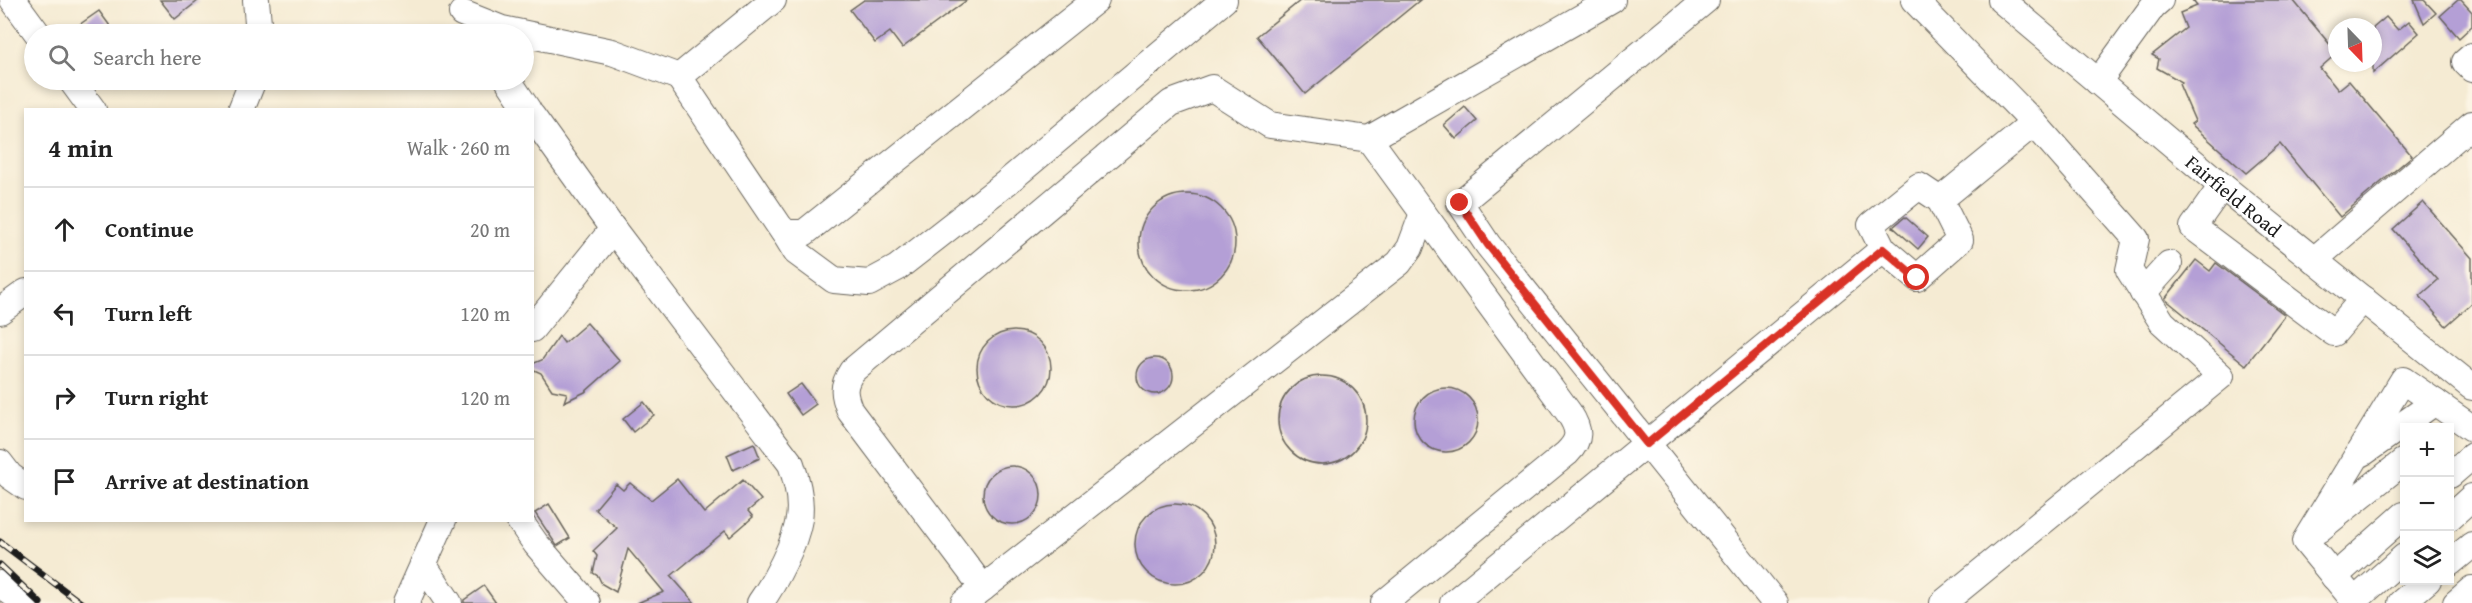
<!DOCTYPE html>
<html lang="en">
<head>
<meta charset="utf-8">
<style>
  :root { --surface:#fff; --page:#f2f2f2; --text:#222; --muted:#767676; --line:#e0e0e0 }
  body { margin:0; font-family:"Gentium Book Plus",serif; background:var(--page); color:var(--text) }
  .controls { position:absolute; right:18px; bottom:18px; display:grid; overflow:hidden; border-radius:0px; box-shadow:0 3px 9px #0003 }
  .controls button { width:54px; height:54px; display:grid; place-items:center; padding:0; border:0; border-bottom:2px solid var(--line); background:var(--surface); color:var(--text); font:30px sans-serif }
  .compass { position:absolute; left:2328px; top:18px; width:54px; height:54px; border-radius:50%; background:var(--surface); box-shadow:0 3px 9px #0003; rotate:157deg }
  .stop { position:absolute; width:18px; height:18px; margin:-14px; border:4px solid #d93025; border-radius:50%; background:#fff }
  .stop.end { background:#d93025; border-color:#fff; box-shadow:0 2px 6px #0008 }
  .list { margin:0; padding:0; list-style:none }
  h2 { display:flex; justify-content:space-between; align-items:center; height:78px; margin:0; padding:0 24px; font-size:26px }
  h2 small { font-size:20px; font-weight:400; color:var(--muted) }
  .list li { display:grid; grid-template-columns:39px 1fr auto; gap:18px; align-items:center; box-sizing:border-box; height:84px; padding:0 24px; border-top:2px solid var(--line) }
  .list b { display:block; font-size:22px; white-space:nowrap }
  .list em { font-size:20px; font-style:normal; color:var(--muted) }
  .icon { flex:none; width:33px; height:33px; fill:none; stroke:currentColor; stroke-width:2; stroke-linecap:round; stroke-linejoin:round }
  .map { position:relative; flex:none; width:2472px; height:603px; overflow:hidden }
  .search { position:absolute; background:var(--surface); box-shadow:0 3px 9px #0003; left:24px; top:24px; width:510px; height:66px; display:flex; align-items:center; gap:15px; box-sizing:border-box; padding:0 21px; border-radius:33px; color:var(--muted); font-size:22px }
  .panel { position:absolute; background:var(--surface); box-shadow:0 3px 9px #0003; left:24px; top:108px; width:510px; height:414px; border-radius:0px }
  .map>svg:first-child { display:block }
  .building { fill:#b49fd6 }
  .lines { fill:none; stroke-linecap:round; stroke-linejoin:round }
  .minor-casing { stroke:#68645c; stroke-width:28 }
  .minor { stroke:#fff; stroke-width:26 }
  .rail-casing { stroke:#1c1c1c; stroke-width:7 }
  .rail { stroke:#fcf5e5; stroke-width:4.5; stroke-dasharray:14; stroke-linecap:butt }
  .route { stroke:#d93025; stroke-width:8 }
  .labels { text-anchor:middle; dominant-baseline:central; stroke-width:4.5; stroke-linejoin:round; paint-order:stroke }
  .street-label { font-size:20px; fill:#1c1c1c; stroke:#fcf5e5 }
</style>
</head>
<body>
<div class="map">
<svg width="2472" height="603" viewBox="0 0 2472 603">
  <rect width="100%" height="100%" fill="#fcf5e5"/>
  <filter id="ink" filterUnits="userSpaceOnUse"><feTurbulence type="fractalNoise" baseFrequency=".0167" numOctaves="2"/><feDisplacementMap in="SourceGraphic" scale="12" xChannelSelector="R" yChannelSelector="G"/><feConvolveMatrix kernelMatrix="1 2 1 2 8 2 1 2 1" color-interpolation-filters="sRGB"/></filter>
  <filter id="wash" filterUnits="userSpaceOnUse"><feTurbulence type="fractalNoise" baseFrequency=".008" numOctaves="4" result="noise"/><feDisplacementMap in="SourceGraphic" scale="24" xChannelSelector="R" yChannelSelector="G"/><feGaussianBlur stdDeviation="1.35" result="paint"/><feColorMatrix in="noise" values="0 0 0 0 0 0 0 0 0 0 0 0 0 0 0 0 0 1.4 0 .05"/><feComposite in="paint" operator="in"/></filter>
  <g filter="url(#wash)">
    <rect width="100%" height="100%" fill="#f5ebd3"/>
    <g id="blocks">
      <g class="building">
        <polygon points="160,0 199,0 175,19"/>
        <polygon points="864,0 967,0 902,48 890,32 875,43 850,10"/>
        <polygon points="1301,0 1420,0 1305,94 1257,36"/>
        <polygon points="2192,0 2293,0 2337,53 2320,68 2338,90 2349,81 2412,156 2340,217 2280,144 2246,173 2191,124 2195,121 2179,84 2182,82 2157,68 2159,59 2152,55 2186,28 2180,13 2197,6"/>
        <polygon points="2414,0 2424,0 2436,13 2424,23"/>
        <polygon points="2458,0 2461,0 2472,12 2472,26 2459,38 2440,16"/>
        <polygon points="99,11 116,34 66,34"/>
        <polygon points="2386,17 2398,30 2409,21 2419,33 2373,73 2373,28"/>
        <polygon points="1465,107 1477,121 1456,139 1444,125"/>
        <circle cx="1187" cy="242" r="48"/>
        <polygon points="2423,202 2472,258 2472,303 2446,326 2420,296 2438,280 2393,229"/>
        <polygon points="1905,217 1928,237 1918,249 1893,227"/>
        <polygon points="2196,260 2210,271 2216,263 2285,315 2246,365 2165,299"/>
        <polygon points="587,323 620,361 585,392 564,402 567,393 552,390 541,373 532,369 532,364 542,360 559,336 564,343"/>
        <circle cx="1014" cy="368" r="37"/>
        <circle cx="1155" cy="376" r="18"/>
        <circle cx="1322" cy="420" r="44"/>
        <polygon points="801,384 816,404 801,415 786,394"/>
        <circle cx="1446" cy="420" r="32"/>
        <polygon points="644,402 654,415 633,432 623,419"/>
        <polygon points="754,443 760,458 733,470 727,455"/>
        <circle cx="1012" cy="495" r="29"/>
        <polygon points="677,479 704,513 743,480 761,500 748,511 753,517 730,537 725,531 671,576 695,603 637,603 664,592 628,549 616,592 602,584 598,576 593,573 597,556 593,551 617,528 595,509 616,484 623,490 630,483 651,500"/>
        <polygon points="549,504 570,538 557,546 535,513"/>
        <circle cx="1175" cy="544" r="40"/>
        <polygon points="484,586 496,603 464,603 464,600"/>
      </g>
    </g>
  </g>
  <g filter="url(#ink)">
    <use href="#blocks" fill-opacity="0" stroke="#68645c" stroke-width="1.5"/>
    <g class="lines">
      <g class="minor-casing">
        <g id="minor">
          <polyline points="13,0 38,34"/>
          <polyline points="256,0 259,34"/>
          <polyline points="773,0 679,77 784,233 804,233 1096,0"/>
          <polyline points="1706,0 1460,203 1488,245 1775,603"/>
          <polyline points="1914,0 2034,123"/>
          <path id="s1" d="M 2001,0 L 2222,186 L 2472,387"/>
          <polyline points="462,13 502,29 612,52 679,77"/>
          <polyline points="2472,56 2465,62 2472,69"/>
          <polyline points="71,80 93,110"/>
          <polyline points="508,80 528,110"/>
          <polyline points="2098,82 2153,6 2160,0"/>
          <polyline points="241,110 253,80"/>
          <path d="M 532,116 L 613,229 L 791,464 C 797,481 802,501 799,519 C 795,544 775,582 760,603"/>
          <polyline points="2222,186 2193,227 2334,333 2363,299"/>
          <polyline points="782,229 796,252 834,280 869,283 897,268 1006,183 1224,0"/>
          <polyline points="1883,249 1871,225 1919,186 1940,200"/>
          <polyline points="2314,260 2472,124"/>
          <polyline points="2143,293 2169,264"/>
          <polyline points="0,311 26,292"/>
          <polyline points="532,329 613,229"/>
          <polyline points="2363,453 2435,402"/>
          <polyline points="0,463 10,476 26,487"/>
          <polyline points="2450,475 2472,456"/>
          <polyline points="2450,517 2472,497"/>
          <polyline points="519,520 536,544 587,603"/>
          <polyline points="2318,530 2404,461"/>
          <polyline points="2450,563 2472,545"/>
          <polyline points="423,564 449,603"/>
          <polyline points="2334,577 2404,515"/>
          <polyline points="0,584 25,603"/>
          <path d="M 983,588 L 850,411 C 843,394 842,386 852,371 L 1171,103 L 1212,88 L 1270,125 L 1369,139"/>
          <polyline points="2354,601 2404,557"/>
          <polyline points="406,603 443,520"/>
          <polyline points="964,603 1399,263 1410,248 1423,213"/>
          <path d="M 1384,603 L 1567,453 C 1581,439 1580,430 1569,413 L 1369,139 L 1612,0"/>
          <polyline points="1453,603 1883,249 1917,278 1960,240 1940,200 2034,123 2136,239 2129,270 2162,322 2221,376 1943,603"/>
          <polyline points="2356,603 2305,541 2403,380 2472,428"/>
          <polyline points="2401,603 2428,580"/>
          <polyline points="2456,603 2472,589"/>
        </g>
      </g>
      <use href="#minor" class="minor"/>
      <g class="rail-casing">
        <g id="rail">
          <polyline points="0,542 81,603"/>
          <polyline points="0,565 40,603"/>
        </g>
      </g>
      <use href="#rail" class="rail"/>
    </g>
  </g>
  <g class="lines" filter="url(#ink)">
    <polyline class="route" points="1460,203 1488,245 1647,444 1883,249 1917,278"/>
  </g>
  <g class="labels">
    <g class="street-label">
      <text stroke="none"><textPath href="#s1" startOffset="304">Fairfield Road</textPath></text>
    </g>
  </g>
</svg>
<div class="controls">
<button>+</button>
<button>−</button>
<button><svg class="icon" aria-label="layers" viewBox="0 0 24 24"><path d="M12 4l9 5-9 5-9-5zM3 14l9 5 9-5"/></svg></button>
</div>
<svg class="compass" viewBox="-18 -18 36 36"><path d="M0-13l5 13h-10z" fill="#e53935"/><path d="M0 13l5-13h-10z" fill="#767676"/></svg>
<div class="stop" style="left:1917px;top:278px"></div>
<div class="stop end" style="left:1460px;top:203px"></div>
<div class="search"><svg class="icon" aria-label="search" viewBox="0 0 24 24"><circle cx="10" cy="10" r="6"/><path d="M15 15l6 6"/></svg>Search here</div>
<section class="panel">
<h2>4 min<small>Walk · 260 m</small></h2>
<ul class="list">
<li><svg class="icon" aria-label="ahead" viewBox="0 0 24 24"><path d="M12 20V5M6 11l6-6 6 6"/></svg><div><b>Continue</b></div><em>20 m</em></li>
<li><svg class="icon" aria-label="left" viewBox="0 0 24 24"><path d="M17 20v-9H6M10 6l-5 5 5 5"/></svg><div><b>Turn left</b></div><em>120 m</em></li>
<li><svg class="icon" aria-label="right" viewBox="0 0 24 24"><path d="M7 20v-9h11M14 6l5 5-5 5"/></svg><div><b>Turn right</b></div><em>120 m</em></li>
<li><svg class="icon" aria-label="arrive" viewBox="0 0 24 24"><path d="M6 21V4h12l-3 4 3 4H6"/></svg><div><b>Arrive at destination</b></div></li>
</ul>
</section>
</div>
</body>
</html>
